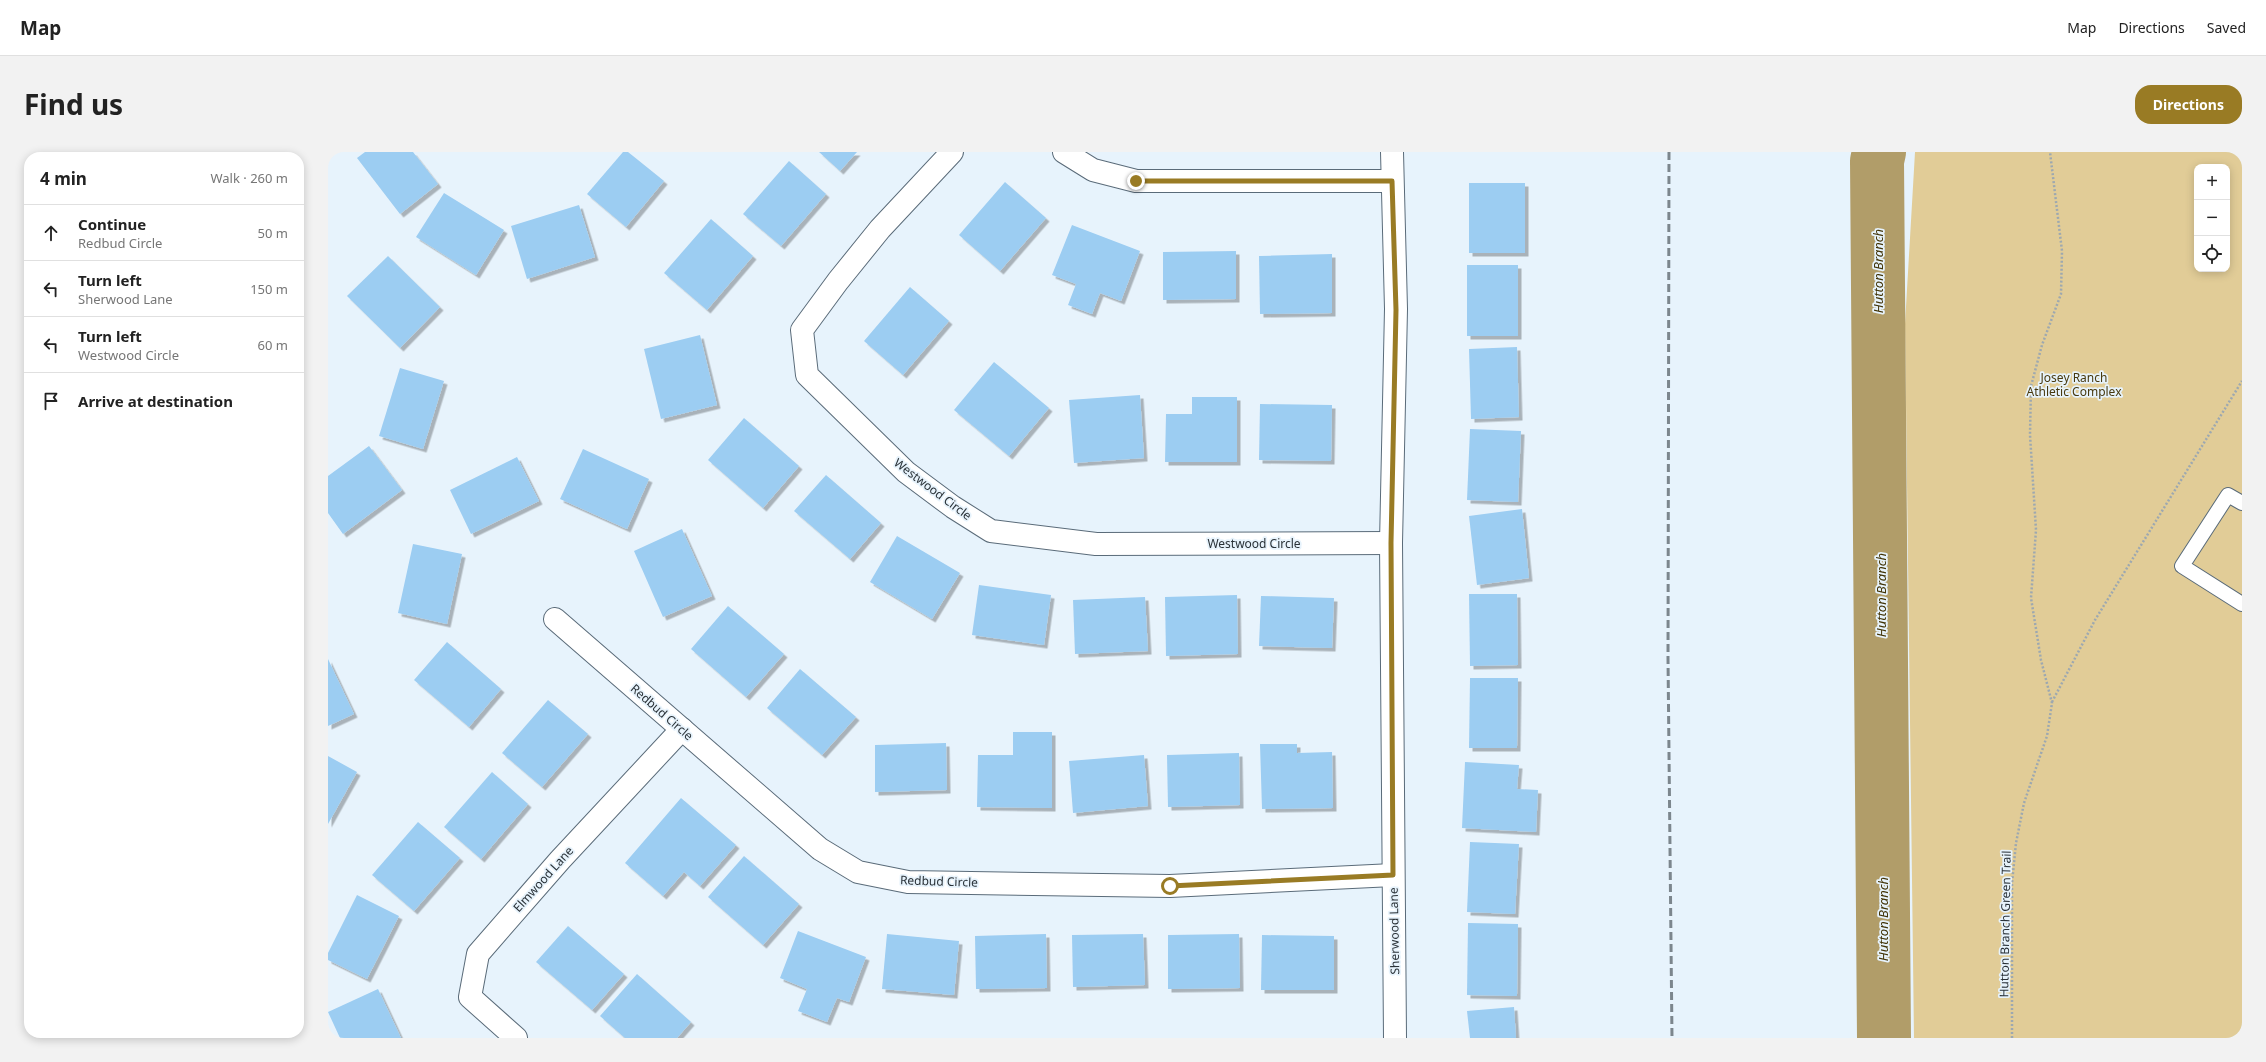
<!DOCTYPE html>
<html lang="en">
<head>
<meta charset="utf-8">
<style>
  :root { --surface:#fff; --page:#f2f2f2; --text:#222; --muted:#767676; --line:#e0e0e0; --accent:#997b24 }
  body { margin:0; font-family:"Noto Sans",sans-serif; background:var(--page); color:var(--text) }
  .controls { position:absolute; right:12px; top:12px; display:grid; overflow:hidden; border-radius:8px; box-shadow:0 2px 10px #0003 }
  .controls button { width:36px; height:36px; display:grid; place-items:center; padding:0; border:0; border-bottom:1px solid var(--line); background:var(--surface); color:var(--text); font:20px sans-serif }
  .stop { position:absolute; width:12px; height:12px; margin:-9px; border:3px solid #997b24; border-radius:50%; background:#fff }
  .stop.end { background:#997b24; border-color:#fff; box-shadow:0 1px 4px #0008 }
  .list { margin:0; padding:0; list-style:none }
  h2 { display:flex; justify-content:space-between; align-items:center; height:52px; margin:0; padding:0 16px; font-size:17px }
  h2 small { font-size:13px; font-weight:400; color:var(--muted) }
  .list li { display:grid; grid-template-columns:26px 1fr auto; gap:12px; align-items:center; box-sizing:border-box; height:56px; padding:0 16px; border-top:1px solid var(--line) }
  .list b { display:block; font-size:15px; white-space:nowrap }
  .list p { margin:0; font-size:13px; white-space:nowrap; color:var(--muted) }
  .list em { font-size:13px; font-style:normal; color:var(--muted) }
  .icon { flex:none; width:22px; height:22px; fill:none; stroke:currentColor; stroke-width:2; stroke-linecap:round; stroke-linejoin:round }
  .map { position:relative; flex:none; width:1914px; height:886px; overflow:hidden; border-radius:16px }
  header { display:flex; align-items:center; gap:24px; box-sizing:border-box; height:56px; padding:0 20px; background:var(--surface); border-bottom:1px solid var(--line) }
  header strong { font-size:19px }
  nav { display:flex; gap:22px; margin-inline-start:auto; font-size:14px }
  .intro { display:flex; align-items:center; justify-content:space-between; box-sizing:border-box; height:96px; padding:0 24px }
  h1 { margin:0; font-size:28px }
  .button { padding:10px 18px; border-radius:16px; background:var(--accent); color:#fff; font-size:14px; font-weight:700 }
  main { display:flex; gap:24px; padding:0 24px }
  aside { flex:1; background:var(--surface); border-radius:16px; box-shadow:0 2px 10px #0003 }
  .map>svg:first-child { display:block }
  .green { fill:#e1cc97; fill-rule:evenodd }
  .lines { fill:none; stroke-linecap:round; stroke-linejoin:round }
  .river { stroke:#b19d69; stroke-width:54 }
  .building { fill:#9ccdf2; filter:url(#shadow) }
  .lane-casing { stroke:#5a6b79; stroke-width:16 }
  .street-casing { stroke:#5a6b79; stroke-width:24 }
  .path { stroke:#9da8b0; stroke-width:2.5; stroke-dasharray:2 2; stroke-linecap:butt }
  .lane { stroke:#fff; stroke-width:14 }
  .street { stroke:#fff; stroke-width:22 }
  .rail { stroke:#7c868d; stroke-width:3; stroke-dasharray:8 4; stroke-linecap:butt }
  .route { stroke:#997b24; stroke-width:5 }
  .labels { text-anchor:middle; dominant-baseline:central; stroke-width:3.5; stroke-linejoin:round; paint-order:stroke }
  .park-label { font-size:12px; fill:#47380d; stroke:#e7f3fc }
  .street-label { font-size:12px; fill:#293137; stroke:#e7f3fc }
  .water-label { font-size:13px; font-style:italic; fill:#413306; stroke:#e7f3fc }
</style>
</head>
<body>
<header>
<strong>Map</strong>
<nav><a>Map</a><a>Directions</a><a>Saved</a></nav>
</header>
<div class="intro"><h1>Find us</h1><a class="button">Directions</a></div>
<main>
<aside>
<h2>4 min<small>Walk · 260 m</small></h2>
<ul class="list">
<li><svg class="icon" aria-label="ahead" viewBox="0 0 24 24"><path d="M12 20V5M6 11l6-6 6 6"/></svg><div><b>Continue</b><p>Redbud Circle</p></div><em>50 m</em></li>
<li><svg class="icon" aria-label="left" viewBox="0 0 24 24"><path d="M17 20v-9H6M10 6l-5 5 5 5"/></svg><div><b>Turn left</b><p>Sherwood Lane</p></div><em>150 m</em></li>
<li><svg class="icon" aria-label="left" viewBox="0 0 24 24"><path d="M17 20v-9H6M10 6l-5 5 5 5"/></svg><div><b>Turn left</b><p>Westwood Circle</p></div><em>60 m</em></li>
<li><svg class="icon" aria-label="arrive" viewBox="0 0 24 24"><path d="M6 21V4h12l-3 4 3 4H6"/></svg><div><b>Arrive at destination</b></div></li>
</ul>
</aside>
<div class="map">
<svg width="1914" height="886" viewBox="0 0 1914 886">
  <defs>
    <filter id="shadow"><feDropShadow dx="3.5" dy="3.5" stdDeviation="0" flood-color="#0004"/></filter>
  </defs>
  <rect width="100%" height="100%" fill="#e7f3fc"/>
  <path class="green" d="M 1587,0 L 1914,0 L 1914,886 L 1586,886 L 1577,172 ZM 1869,15 L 1899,15 L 1899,117 L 1869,117 Z"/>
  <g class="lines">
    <polyline class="river" points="1551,0 1549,9 1556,886"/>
  </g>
  <g class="building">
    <polygon points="37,0 85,0 110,32 72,62 29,6"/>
    <polygon points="295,0 300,0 336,29 298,75 259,42"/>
    <polygon points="491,0 529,0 512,19"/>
    <polygon points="461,9 498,42 453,94 415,62"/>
    <polygon points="677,30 718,66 672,119 631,83"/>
    <rect x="1141" y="31" width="56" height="70"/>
    <polygon points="116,41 176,78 148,123 88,85"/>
    <polygon points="251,53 267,105 199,127 183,74"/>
    <polygon points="383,67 425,104 379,158 336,121"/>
    <polygon points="744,73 812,99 793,149 772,141 764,162 740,153 748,132 724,123"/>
    <polygon points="908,99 908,147 835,148 835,100"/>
    <polygon points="1004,102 1004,161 932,162 931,104"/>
    <polygon points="60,104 112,155 72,196 19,144"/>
    <rect x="1139" y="113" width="51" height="71"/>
    <polygon points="582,135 621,169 575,223 536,189"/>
    <polygon points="372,183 389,253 333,267 316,197"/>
    <polygon points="1189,195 1191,265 1143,267 1141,197"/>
    <polygon points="666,210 721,256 681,304 626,258"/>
    <polygon points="72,216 116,229 95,297 51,284"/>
    <polygon points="812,243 816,306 746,311 741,248"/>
    <polygon points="864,245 909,245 909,310 837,310 838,262 864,262"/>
    <polygon points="932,252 1004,253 1003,309 931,308"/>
    <polygon points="416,266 471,314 435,356 380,308"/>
    <polygon points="1142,277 1193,279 1190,350 1139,348"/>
    <polygon points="41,294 74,338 15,382 0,361 0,324"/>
    <polygon points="255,297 321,327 299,377 232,347"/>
    <polygon points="189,305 211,349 143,382 122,338"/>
    <polygon points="498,323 553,371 522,407 466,359"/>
    <polygon points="1194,357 1201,426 1149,433 1141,364"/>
    <polygon points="354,377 384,444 335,465 306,399"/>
    <polygon points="569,384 632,421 604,467 542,430"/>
    <polygon points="85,392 134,402 119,472 70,461"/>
    <polygon points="651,433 723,443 716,493 644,483"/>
    <polygon points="1141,442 1189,442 1190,513 1142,514"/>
    <polygon points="909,443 910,502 838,504 837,445"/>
    <polygon points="933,444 1006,446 1004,496 931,494"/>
    <polygon points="817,445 820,499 747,502 745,448"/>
    <polygon points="400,454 456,502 418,545 363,497"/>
    <polygon points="119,490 173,537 141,575 86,528"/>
    <polygon points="0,507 26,562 0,574"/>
    <polygon points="472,517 528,565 494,603 439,556"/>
    <polygon points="1142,526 1190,526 1189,596 1141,596"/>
    <polygon points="220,548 260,582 214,635 174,601"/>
    <polygon points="685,580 724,580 724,656 649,655 650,603 685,603"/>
    <polygon points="618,591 619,638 547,640 547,593"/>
    <polygon points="932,592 969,592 969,601 1004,600 1005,656 934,657"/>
    <polygon points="911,601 912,653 840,655 839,603"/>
    <polygon points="816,603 820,654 745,661 741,609"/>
    <polygon points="0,604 29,620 0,672"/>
    <polygon points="1137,610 1191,613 1189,637 1210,638 1208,680 1134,676"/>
    <polygon points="164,620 200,652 153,707 116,675"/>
    <polygon points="353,646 408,693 372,734 356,720 335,744 297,711"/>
    <polygon points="90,670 132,706 86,759 44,723"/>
    <polygon points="1142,690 1191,692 1187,762 1139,760"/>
    <polygon points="416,704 471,752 435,793 380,745"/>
    <polygon points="29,743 71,764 39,827 0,808 0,801"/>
    <polygon points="1140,771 1190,772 1189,844 1139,843"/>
    <polygon points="240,774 296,822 264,858 208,810"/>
    <polygon points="470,779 538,805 521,850 509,846 499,870 470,859 479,837 452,826"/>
    <polygon points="559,782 631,789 626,843 554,837"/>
    <polygon points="718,782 719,836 648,837 647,784"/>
    <polygon points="815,782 817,833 745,835 744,783"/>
    <polygon points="911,782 912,836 840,837 840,783"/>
    <polygon points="934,783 1006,784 1006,838 933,838"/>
    <polygon points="309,822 363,870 349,886 297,886 272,864"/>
    <polygon points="50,837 73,886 12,886 0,860"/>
    <polygon points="1186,855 1188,886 1142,886 1139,859"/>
  </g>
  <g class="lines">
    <g class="lane-casing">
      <polyline id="lane" points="1914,351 1900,343 1854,414 1914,452"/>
    </g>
    <g class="street-casing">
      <g id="street">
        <polyline points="624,0 552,77 510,129 474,178 479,223 578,320 625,355 663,379 768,392 1063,391"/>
        <polyline points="736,0 765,18 808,29 1064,29"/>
        <polyline points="1064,0 1068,157 1063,391 1067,886"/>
        <polyline points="227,467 492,697 530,720 580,730 842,734 1065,723"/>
        <polyline points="188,886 142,845 150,802 232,708 354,577"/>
      </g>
    </g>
    <g class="path">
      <polyline points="1724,550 1767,468 1914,229"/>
      <polyline points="1684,886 1684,731 1688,691 1696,651 1719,584 1724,551 1713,508 1703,446 1708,378 1702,283 1703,234 1714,193 1733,142 1734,99 1722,0"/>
    </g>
    <use href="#lane" class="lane"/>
    <use href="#street" class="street"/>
    <polyline class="rail" points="1341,0 1340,506 1344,886"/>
  </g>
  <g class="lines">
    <polyline class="route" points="808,29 1064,29 1068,158 1063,391 1065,723 842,734"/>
  </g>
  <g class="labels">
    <g class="park-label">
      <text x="1746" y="225">Josey Ranch<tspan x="1746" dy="14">Athletic Complex</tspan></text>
    </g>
    <g class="street-label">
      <text transform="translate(605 337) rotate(37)">Westwood Circle</text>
      <text x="926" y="391">Westwood Circle</text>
      <text transform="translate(334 560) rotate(41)">Redbud Circle</text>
      <text transform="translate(215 727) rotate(-48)">Elmwood Lane</text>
      <text transform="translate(611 729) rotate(2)">Redbud Circle</text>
      <text transform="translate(1677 772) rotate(-89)">Hutton Branch Green Trail</text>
      <text transform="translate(1066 779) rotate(-91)">Sherwood Lane</text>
    </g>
    <g class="water-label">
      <text transform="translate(1550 119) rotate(-90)">Hutton Branch</text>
      <text transform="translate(1553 443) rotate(-90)">Hutton Branch</text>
      <text transform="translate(1555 767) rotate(-90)">Hutton Branch</text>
    </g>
  </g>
</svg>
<div class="controls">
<button>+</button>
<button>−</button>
<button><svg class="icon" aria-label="locate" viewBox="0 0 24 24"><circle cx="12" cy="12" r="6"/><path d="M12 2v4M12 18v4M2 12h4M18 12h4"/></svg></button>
</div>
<div class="stop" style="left:842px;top:734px"></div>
<div class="stop end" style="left:808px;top:29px"></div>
</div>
</main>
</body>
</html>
